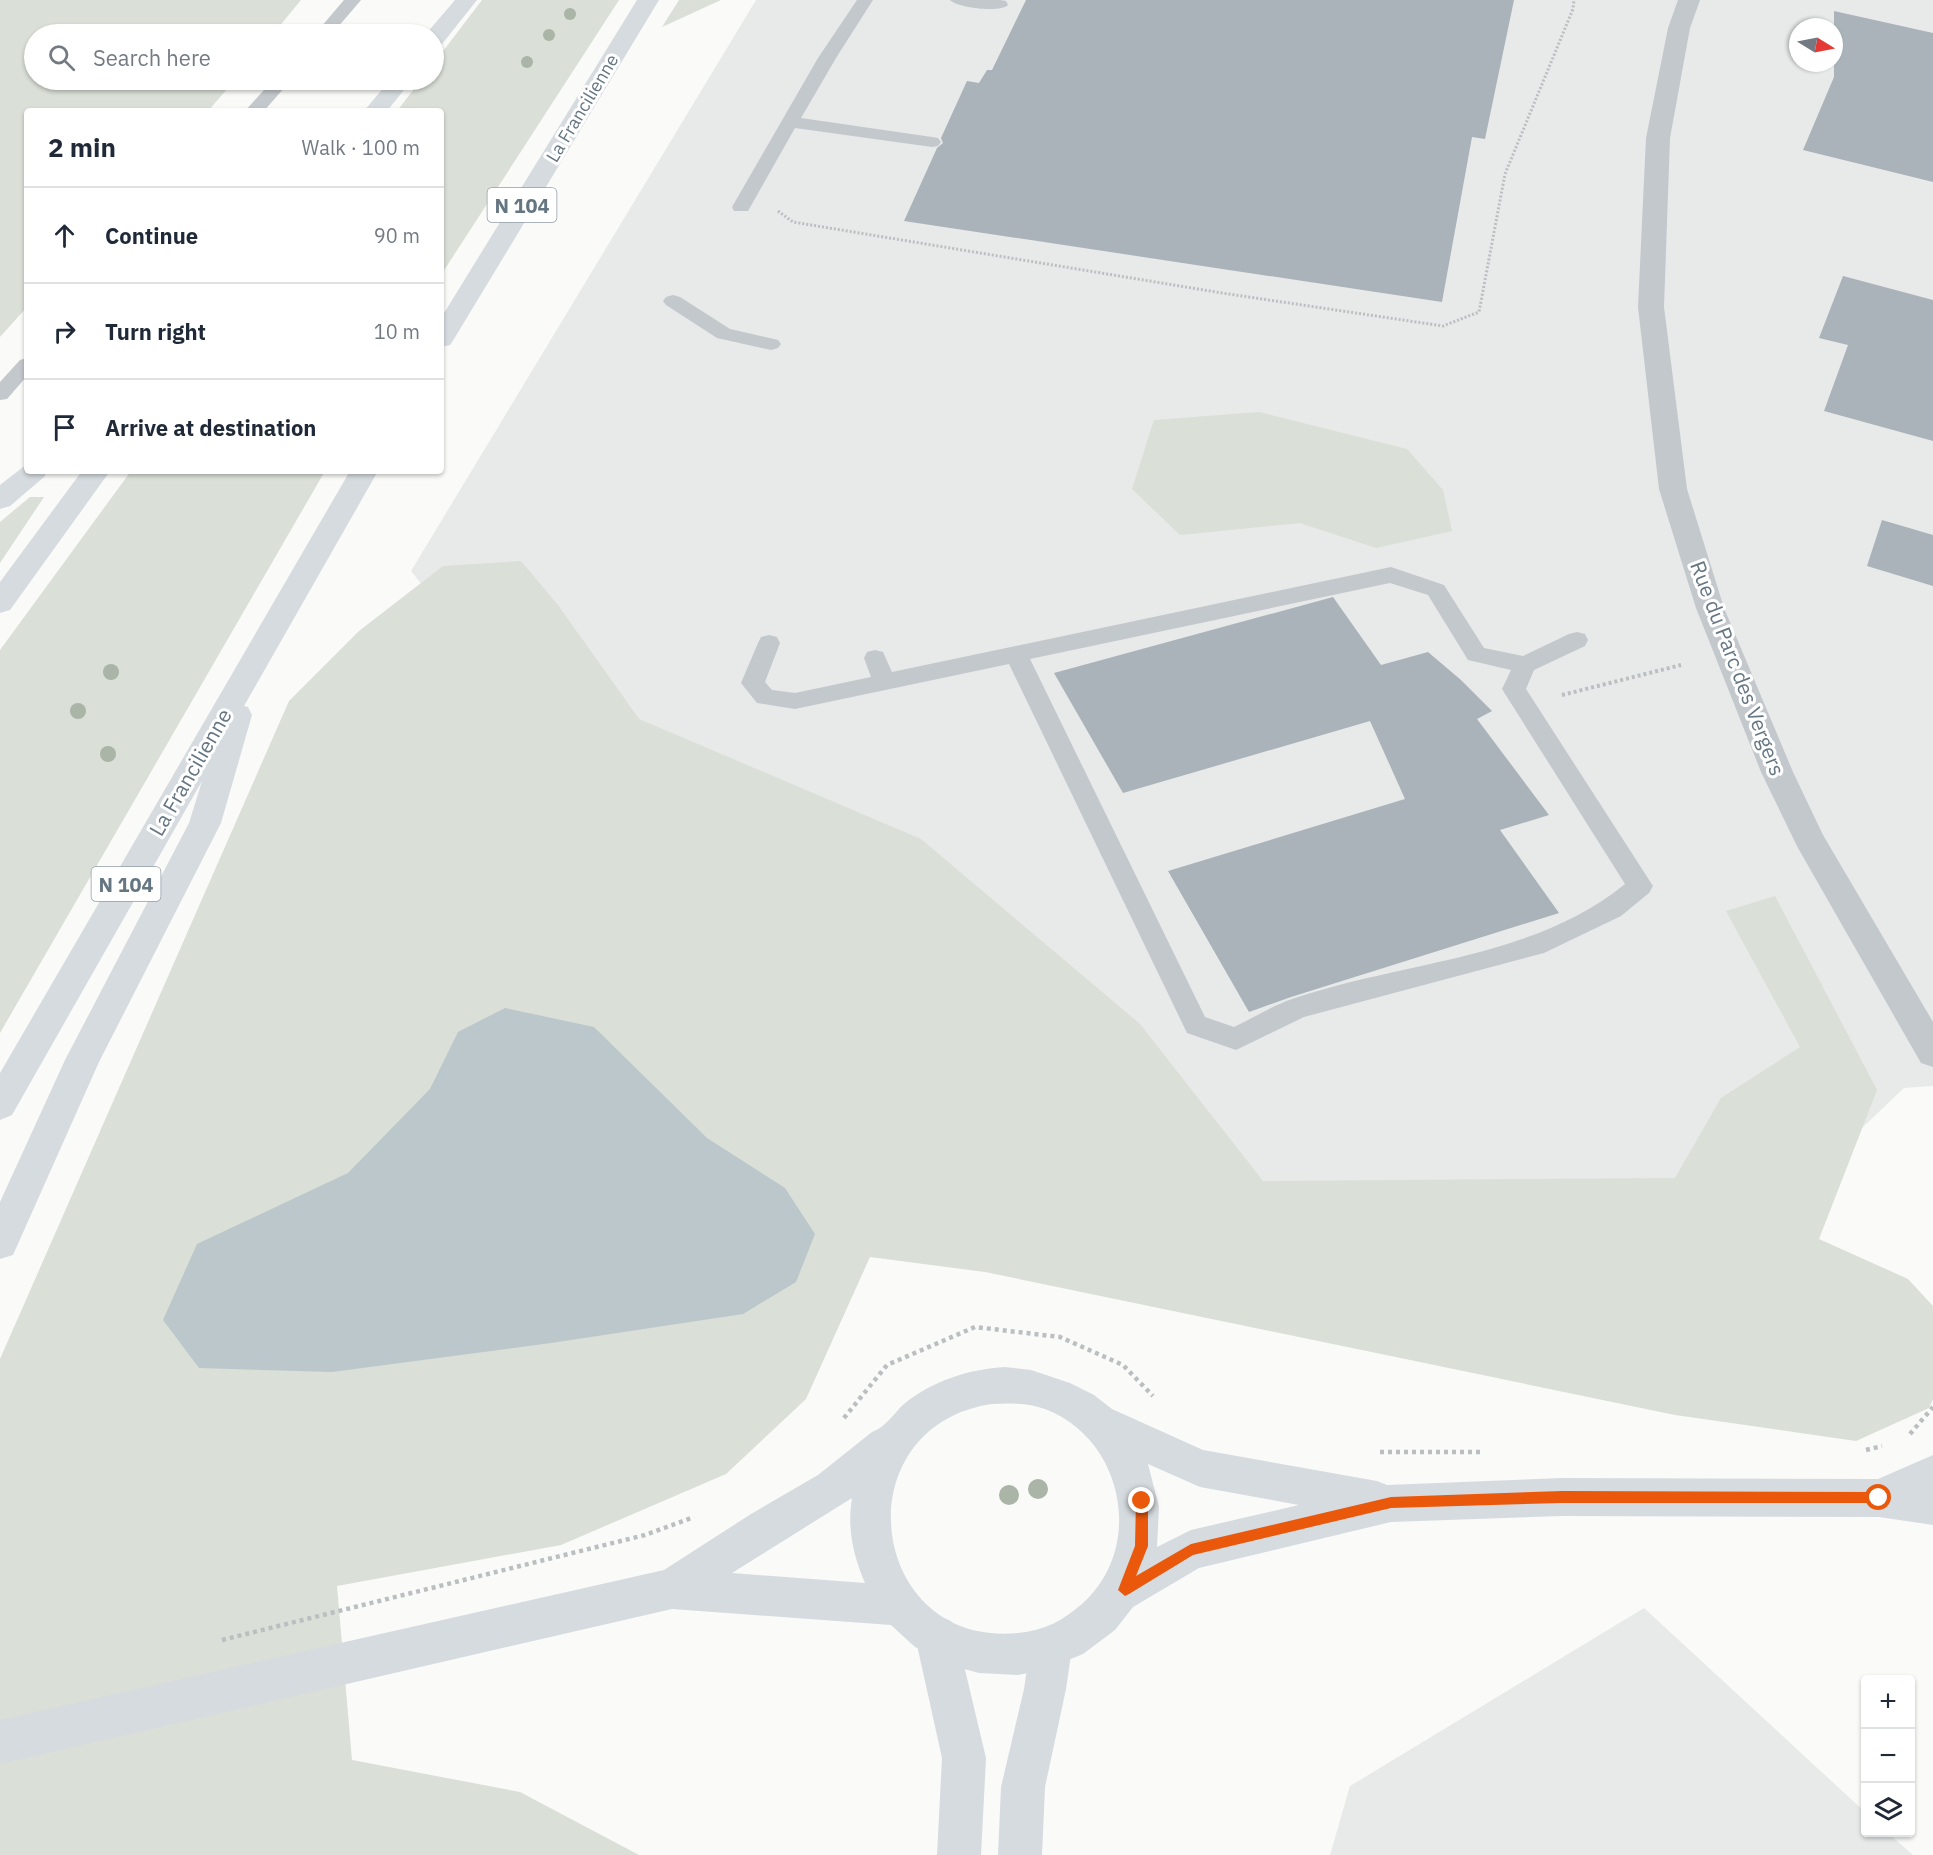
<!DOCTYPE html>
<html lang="en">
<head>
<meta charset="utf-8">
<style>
  :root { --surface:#fff; --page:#f2f2f3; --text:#1f2937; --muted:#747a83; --line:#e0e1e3 }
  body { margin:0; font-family:"IBM Plex Sans",sans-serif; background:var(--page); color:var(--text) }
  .controls { position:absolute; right:18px; bottom:18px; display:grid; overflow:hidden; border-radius:6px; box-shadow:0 2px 4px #0004 }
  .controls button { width:54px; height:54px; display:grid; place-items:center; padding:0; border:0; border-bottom:2px solid var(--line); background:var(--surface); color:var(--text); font:30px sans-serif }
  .compass { position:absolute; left:1789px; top:18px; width:54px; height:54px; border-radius:50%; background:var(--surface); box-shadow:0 2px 4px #0004; rotate:100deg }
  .stop { position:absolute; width:18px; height:18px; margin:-14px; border:4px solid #ea580c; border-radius:50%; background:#fff }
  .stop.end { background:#ea580c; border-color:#fff; box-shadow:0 2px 6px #0008 }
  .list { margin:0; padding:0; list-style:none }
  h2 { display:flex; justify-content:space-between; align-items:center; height:78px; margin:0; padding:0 24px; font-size:26px }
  h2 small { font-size:20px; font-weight:400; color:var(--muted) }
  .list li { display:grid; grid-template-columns:39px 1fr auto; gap:18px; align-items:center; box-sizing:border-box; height:96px; padding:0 24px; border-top:2px solid var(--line) }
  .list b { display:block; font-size:22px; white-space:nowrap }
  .list em { font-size:20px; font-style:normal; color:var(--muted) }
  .icon { flex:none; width:33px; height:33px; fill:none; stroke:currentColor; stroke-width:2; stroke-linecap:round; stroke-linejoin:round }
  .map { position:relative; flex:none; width:1933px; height:1855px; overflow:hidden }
  .search { position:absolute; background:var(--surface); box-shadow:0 2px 4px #0004; left:24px; top:24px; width:420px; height:66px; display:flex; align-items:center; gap:15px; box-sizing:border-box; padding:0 21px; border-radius:33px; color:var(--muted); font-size:22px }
  .panel { position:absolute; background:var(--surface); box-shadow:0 2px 4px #0004; left:24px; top:108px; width:420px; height:366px; border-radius:6px }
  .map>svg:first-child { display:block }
  .built { fill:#e8e9e9; fill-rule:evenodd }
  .green { fill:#dadfd7 }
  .water { fill:#bbc7cb }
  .building { fill:#aab3b9 }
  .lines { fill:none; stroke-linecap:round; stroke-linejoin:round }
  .path-far2 { stroke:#bbbfc2; stroke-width:3; stroke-dasharray:2 2; stroke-linecap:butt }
  .path-far1 { stroke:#bbbfc2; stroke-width:4; stroke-dasharray:3 3; stroke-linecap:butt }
  .path { stroke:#bbbfc2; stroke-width:4.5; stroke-dasharray:4 4; stroke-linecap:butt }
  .service { fill:#c3c8cc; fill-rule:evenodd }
  .minor { fill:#c3c8cc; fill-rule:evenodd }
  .secondary { fill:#d6dbdf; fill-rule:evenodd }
  .trunk { fill:#d6dbdf; fill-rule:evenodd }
  .tree { fill:#aab4a7 }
  .route { fill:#ea580c }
  .labels { text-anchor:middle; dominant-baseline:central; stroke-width:6; stroke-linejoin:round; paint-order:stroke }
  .far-street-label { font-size:18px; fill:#657683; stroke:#fff }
  .shield { fill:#fff; stroke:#939fa8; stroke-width:1.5 }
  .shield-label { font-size:20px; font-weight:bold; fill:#657683 }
  .street-label { font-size:21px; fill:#657683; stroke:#fff }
</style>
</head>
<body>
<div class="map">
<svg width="1933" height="1855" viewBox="0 0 1933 1855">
  <rect width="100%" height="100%" fill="#fafaf8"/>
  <g class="built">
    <path d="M 756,0 L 1933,0 L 1933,1086 L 1904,1088 L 1705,1278 L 1178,1232 L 559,756 L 411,571 ZM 1798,27 L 1834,27 L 1834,63 L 1798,63 Z"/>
    <polygon points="1644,1608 1865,1812 1866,1832 1888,1833 1913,1855 1330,1855 1350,1786"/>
  </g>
  <g class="green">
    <polygon points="0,0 301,0 273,34 34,34 34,80 235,80 208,111 27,111 27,307 0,337"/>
    <polygon points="482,0 619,0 441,275 441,111 397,111 421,80 434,80 434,63"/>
    <polygon points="679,0 721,0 662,27"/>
    <polygon points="1259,412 1407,449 1443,490 1452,531 1376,548 1300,523 1180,535 1132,489 1154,420"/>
    <polygon points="131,471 325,471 0,1033 0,650"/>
    <polygon points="30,497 44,497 0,563 0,522"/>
    <polygon points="521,561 558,605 639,719 921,839 1140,1024 1263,1181 1675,1178 1721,1098 1800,1047 1726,911 1775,896 1877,1090 1819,1239 1908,1279 1933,1306 1933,1399 1929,1408 1856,1441 1675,1415 985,1272 870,1257 806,1399 726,1474 561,1545 337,1586 352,1760 520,1792 639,1855 0,1855 0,1359 289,701 359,631 443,566"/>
  </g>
  <polygon class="water" points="505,1008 594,1027 707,1138 785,1188 815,1234 796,1282 743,1314 551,1343 332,1372 199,1368 163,1320 197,1244 348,1173 430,1089 458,1032"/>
  <g class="building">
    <polygon points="1026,0 1514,0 1485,139 1472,137 1442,302 904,221 937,148 943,143 941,138 967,81 979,83 987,70 992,70"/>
    <polygon points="1834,11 1933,33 1933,182 1803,150 1834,77"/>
    <polygon points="1843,276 1933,300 1933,441 1824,411 1848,345 1819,338"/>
    <polygon points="1882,520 1933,535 1933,586 1867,566"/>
    <polygon points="1333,597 1381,665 1428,652 1461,680 1492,711 1477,719 1549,815 1500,830 1559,913 1291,997 1249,1012 1168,871 1405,799 1370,721 1123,793 1054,673"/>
  </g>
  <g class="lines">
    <polyline class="path-far2" points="778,211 793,222 1222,293 1443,326 1479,312 1505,174 1573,9 1574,0"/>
    <polyline class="path-far1" points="1562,695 1681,665"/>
    <g class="path">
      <polyline points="844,1418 887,1365 975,1327 1060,1337 1123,1365 1153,1396"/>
      <polyline points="1910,1434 1933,1407"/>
      <polyline points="1866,1450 1882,1446"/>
      <polyline points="1380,1452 1483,1452"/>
      <polyline points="222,1640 645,1535 694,1517"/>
    </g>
    <g class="service">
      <polygon points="344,0 361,0 332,34 315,34"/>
      <polygon points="857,0 873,0 836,58 801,118 932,137 938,138 941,142 938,146 932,147 795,128 748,211 734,211 732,207 818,58"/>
      <path d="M 950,0 L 1000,0 L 1006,1 L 1008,5 C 1001,13 957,8 950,0 Z"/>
      <polygon points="273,80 291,80 264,111 245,111"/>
      <polygon points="673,295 680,297 730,329 778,340 781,344 778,348 771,350 717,338 666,305 663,301 666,297"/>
      <polygon points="27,358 27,376 7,399 0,400 0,382 20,360"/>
      <path d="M 1391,567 L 1444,585 L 1484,648 L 1523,656 L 1569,634 L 1577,632 L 1585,634 L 1588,640 L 1585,646 L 1534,670 L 1526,689 L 1653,886 L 1649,893 L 1621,916 L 1544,953 L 1304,1017 L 1236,1050 L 1187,1033 L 1009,664 L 795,709 L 757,703 L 741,683 L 758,643 L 761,637 L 769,635 L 777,637 L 780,643 L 765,682 L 772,690 L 795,693 L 871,677 L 864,658 L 867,652 L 875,650 L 883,652 L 892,672 ZM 1390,583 L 1428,595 L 1468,660 L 1511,670 L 1502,689 L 1625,884 C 1532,960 1402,961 1292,999 C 1272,1006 1253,1018 1234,1027 L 1205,1017 L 1030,659 Z"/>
    </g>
    <polygon class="minor" points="1678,0 1700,0 1690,28 1670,138 1664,307 1687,489 1724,608 1793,772 1823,835 1933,1022 1933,1067 1921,1063 1798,848 1761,772 1696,608 1659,489 1638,307 1646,138 1668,28"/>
    <path class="secondary" d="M 1005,1367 L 1031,1370 L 1070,1383 L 1094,1395 L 1112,1409 L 1203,1450 L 1377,1481 L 1387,1485 L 1562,1478 L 1878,1479 L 1933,1455 L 1933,1525 L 1879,1517 L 1562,1516 L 1391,1522 L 1199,1568 L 1133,1607 L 1115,1630 L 1083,1654 L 1044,1670 L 1018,1675 L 979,1673 L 953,1666 L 915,1647 L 891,1625 L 672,1609 L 0,1764 L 0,1720 L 664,1570 L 751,1514 L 818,1475 L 872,1432 C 886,1427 893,1414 904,1404 C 932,1381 969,1369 1005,1367 ZM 992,1404 C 1010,1403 1029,1403 1045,1409 C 1124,1439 1145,1547 1083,1603 C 1064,1620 1044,1631 1018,1633 C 867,1648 841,1426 992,1404 ZM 1148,1464 L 1200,1487 L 1299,1505 L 1191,1530 L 1157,1547 L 1159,1507 ZM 852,1498 C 847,1528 853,1555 865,1583 L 732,1573 Z"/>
    <g class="trunk">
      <polygon points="455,0 477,0 442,44 434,45 434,34 426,34"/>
      <polygon points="637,0 659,0 454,339 450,345 441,347 441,318"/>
      <polygon points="390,80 412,80 387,111 364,111"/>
      <polygon points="27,464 27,471 48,471 44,477 10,506 0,509 0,485"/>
      <polygon points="82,471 110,471 10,610 0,613 0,582"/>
      <polygon points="350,471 378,471 244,706 248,707 252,715 221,823 99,1062 13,1255 0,1259 0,1202 65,1060 189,823 202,781 12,1115 0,1120 0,1073"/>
      <polygon points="936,1615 951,1621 957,1636 986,1758 981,1855 937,1855 942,1758 915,1636 921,1621"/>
      <polygon points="1051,1627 1066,1633 1072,1648 1066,1689 1045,1787 1042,1855 998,1855 1001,1787 1024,1689 1030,1648 1036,1633"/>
    </g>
  </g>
  <g class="tree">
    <circle cx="570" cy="14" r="6"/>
    <circle cx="549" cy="35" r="6"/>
    <circle cx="527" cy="62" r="6"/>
    <circle cx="111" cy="672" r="8"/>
    <circle cx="78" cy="711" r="8"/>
    <circle cx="108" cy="754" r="8"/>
    <circle cx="1038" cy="1489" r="10"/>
    <circle cx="1009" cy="1495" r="10"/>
  </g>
  <polygon class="route" points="1562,1491 1879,1492 1885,1498 1879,1503 1562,1503 1391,1508 1193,1555 1129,1594 1125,1596 1118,1590 1135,1546 1136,1501 1142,1495 1148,1501 1148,1546 1136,1576 1191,1544 1391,1497"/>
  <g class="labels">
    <g class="far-street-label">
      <text transform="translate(582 108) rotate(-59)">La Francilienne</text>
    </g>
    <g class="shield">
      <rect x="487.5" y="188" width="69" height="34" rx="4.5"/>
      <rect x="91.5" y="867" width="69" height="34" rx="4.5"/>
    </g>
    <g class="shield-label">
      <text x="522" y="205">N 104</text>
      <text x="126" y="884">N 104</text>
    </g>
    <g class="street-label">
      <text transform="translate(1738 668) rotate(69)">Rue du Parc des Vergers</text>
      <text transform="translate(190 772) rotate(-60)">La Francilienne</text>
    </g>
  </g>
</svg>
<div class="controls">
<button>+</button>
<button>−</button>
<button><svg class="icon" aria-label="layers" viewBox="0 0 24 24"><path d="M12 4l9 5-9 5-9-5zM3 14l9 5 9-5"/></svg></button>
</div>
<svg class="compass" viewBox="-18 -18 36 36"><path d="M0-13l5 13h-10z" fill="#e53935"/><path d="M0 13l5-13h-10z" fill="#747a83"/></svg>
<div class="stop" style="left:1879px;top:1498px"></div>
<div class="stop end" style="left:1142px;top:1501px"></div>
<div class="search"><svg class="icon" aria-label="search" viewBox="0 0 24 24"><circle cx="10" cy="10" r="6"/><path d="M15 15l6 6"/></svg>Search here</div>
<section class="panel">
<h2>2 min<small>Walk · 100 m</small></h2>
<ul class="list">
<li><svg class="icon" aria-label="ahead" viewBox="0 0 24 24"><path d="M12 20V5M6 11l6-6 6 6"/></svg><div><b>Continue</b></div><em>90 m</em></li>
<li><svg class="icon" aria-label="right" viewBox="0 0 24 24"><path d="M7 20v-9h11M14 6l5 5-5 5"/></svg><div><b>Turn right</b></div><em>10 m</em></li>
<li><svg class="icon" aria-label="arrive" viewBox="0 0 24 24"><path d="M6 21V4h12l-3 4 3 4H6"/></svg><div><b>Arrive at destination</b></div></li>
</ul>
</section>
</div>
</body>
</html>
